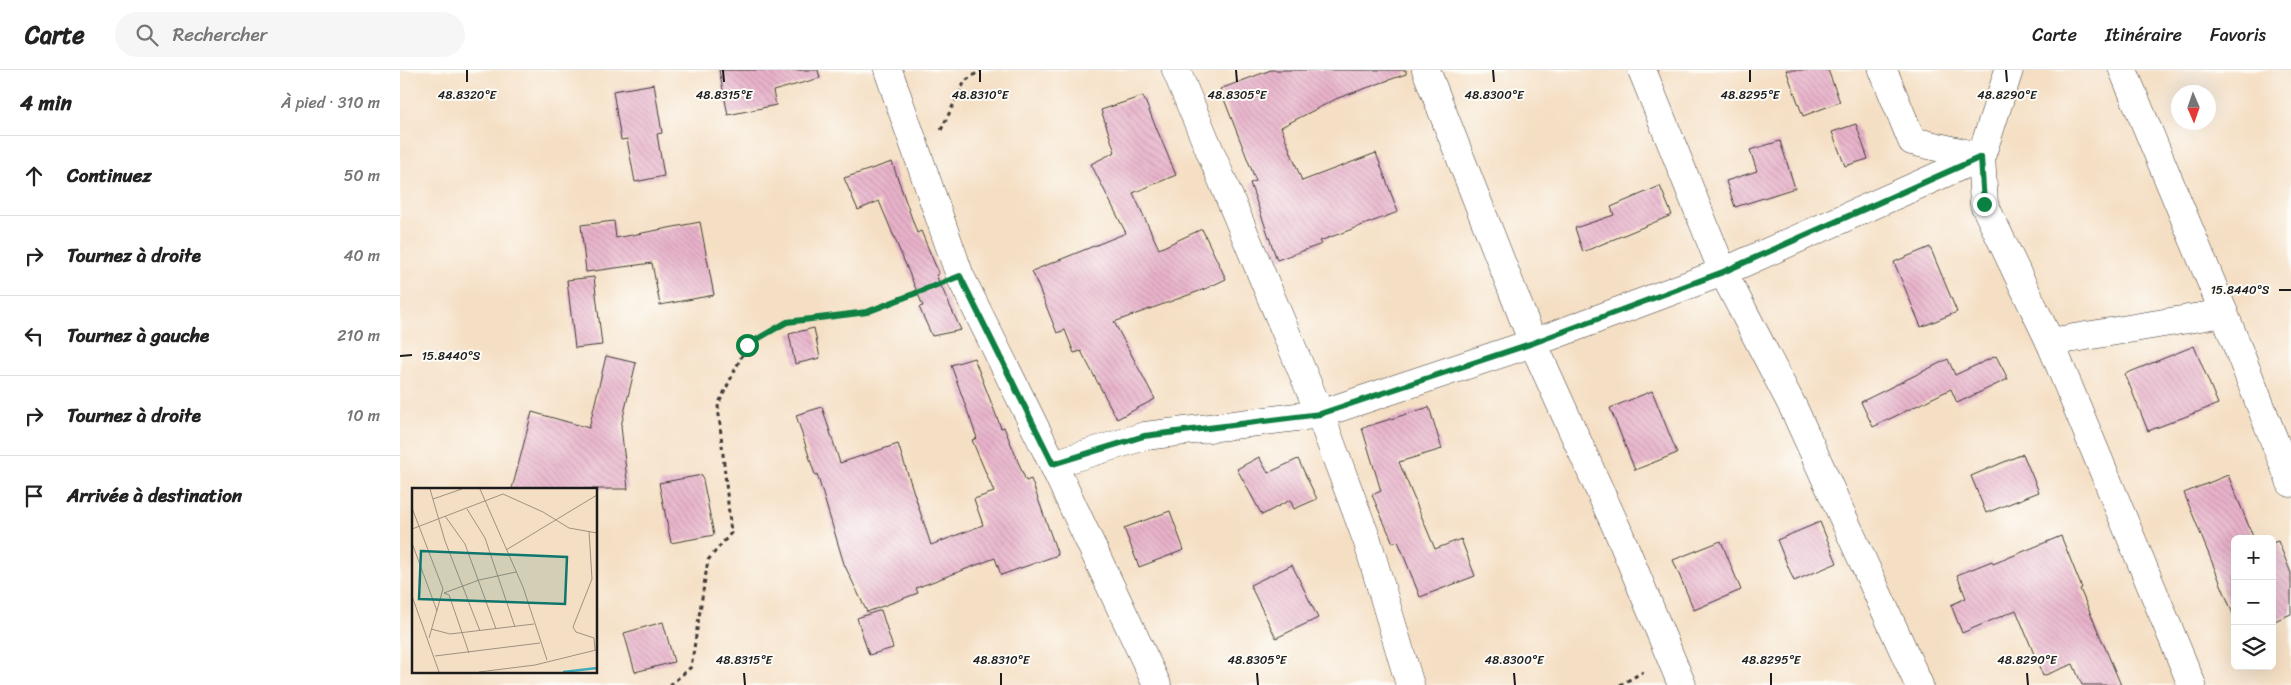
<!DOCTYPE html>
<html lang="fr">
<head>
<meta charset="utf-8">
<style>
  :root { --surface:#fff; --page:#f6f6f6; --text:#222; --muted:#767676; --line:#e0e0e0 }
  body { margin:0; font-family:Sriracha,sans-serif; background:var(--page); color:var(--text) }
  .controls { position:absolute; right:15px; bottom:15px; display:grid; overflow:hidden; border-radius:8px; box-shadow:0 5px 20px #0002 }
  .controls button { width:45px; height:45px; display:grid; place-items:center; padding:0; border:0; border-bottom:1px solid var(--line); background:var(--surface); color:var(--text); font:25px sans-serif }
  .compass { position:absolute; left:1771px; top:15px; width:45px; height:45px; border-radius:50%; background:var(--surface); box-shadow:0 5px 20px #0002; rotate:178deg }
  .stop { position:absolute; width:15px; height:15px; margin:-11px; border:4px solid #0b8043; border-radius:50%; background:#fff }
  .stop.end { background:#0b8043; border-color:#fff; box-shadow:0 1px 5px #0008 }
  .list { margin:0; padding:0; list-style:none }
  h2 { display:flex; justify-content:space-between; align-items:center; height:65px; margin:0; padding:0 20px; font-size:21px }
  h2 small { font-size:16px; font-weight:400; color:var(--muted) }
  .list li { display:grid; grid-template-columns:32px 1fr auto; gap:15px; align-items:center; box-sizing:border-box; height:80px; padding:0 20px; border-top:1px solid var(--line) }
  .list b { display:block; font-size:19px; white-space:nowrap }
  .list em { font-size:16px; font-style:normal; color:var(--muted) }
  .icon { flex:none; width:28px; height:28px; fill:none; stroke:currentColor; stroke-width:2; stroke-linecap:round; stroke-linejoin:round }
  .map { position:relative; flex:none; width:1891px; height:615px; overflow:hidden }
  header { display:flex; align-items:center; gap:30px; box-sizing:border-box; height:70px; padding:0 25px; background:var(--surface); border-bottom:1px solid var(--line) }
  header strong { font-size:24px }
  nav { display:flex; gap:28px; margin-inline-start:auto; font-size:18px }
  .search { width:350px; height:45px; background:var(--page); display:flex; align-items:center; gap:12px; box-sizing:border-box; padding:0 18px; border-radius:28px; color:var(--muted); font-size:19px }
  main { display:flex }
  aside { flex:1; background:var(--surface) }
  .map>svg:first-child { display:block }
  .building { fill:url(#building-back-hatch) }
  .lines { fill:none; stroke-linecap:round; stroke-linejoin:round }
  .minor-casing { stroke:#3d3935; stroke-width:29 }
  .tertiary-casing { stroke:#3d3935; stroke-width:29 }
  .path { stroke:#3d3935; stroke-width:3; stroke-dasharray:4 4; stroke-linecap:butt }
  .minor { stroke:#fff; stroke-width:28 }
  .tertiary { stroke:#fff; stroke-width:28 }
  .route { stroke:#0b8043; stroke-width:6 }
  .ticks { fill:none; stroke:#1c1c1c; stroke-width:2 }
  .inset-river { fill:none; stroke:#40adbe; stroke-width:2.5 }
  .inset-road { fill:none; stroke:#9e9181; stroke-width:1 }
  .view { fill:#0f766e; fill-opacity:0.15; stroke:#0f766e; stroke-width:2.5 }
  .inset-edge { fill:none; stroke:#1c1c1c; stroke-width:2.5 }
  .ticks-label { font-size:12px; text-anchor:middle; fill:#1c1c1c; stroke:#fdfcf7; stroke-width:4; stroke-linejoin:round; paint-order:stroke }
</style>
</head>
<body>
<header>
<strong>Carte</strong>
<div class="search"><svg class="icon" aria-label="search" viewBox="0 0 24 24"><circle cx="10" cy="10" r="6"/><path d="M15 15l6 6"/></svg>Rechercher</div>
<nav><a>Carte</a><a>Itinéraire</a><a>Favoris</a></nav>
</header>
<main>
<aside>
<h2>4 min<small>À pied · 310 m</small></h2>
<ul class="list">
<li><svg class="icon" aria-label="ahead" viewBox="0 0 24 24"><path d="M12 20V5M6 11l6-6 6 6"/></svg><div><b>Continuez</b></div><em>50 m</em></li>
<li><svg class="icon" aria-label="right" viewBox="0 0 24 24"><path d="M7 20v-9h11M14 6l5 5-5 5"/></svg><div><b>Tournez à droite</b></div><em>40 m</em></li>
<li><svg class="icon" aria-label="left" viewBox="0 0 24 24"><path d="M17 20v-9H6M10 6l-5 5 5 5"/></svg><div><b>Tournez à gauche</b></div><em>210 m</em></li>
<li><svg class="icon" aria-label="right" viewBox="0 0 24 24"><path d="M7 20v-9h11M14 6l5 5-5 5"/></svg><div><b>Tournez à droite</b></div><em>10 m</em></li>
<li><svg class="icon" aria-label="arrive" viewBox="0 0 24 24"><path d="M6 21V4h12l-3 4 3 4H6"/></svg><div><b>Arrivée à destination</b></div></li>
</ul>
</aside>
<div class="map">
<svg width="1891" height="615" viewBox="0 0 1891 615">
  <defs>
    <pattern id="building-back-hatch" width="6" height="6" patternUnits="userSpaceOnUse" patternTransform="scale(1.25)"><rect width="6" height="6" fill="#e8b2ca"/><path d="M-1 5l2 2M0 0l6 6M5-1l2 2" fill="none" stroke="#c698ad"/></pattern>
  </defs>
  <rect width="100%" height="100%" fill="#fdfcf7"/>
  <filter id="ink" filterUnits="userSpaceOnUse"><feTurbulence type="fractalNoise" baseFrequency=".02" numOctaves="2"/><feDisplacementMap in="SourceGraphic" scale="10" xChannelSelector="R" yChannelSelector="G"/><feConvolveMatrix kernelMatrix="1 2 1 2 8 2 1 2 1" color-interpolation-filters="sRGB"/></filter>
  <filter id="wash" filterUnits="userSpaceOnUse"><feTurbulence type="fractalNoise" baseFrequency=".0096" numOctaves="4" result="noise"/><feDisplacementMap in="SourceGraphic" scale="20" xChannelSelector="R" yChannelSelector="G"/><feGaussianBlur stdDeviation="1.12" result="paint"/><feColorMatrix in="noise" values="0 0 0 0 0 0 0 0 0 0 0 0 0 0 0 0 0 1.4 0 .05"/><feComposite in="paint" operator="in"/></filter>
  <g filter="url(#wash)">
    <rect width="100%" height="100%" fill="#f5dfc4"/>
    <g id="blocks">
      <g class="building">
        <polygon points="319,0 418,0 420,8 373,21 376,35 328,45"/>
        <polygon points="871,0 1006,0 1006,4 938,28 881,57 902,111 976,83 998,142 920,171 922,174 877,190 850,113 856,111 820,19"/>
        <polygon points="1386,0 1428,0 1440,32 1403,46"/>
        <polygon points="254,14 262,63 257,64 264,106 235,112 227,69 221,70 213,21"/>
        <polygon points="743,26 776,105 733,123 759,179 802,159 826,209 805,219 714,252 755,329 717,349 681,281 674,283 665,260 657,263 632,201 726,163 691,94 715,82 701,40"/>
        <polygon points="1456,54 1468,89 1445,96 1432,62"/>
        <polygon points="1380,71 1395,118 1335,137 1326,111 1357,101 1350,80"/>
        <polygon points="492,92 517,163 521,161 539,204 536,205 561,260 532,266 519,237 523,236 479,131 458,140 444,108"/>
        <polygon points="1260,116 1272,145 1183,182 1175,158 1214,145 1211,137"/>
        <polygon points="214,151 216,168 300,152 314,225 260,235 252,193 186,202 181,155"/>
        <polygon points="1530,177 1557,242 1521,257 1494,192"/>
        <polygon points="194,207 202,275 175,278 167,210"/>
        <polygon points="414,258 420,288 395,294 389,264"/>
        <polygon points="1794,276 1818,334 1748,361 1725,304"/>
        <polygon points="206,286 236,293 221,356 228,419 112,419 132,342 189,358"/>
        <polygon points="1596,286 1608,309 1557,333 1551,319 1473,357 1461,332 1548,289 1555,305"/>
        <polygon points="574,288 601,358 604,357 626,411 631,409 658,485 601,505 595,488 516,518 518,523 467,542 444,494 417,404 415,405 396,345 422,337 440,393 498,374 531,475 583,455 574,429 594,422 572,370 577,368 551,295"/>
        <polygon points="1252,321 1277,383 1235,400 1210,338"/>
        <polygon points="1029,337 1042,379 999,392 1035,479 1061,469 1075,506 1020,527 998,471 993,473 972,425 981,421 962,358"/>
        <polygon points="1623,384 1639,422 1586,443 1571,406"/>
        <polygon points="859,387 868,403 898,389 917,429 894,439 890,430 862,445 837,399"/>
        <polygon points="302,405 314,465 271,473 259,413"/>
        <polygon points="1828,405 1854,469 1835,469 1835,549 1784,423"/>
        <polygon points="770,441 784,480 739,497 724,458"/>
        <polygon points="1420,452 1437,493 1394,511 1377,470"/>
        <polygon points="1661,466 1682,518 1680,519 1721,615 1682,615 1673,594 1643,606 1616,540 1562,563 1551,535 1566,528 1557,505 1592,491 1593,494"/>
        <polygon points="1321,471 1341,520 1294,540 1273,490"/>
        <polygon points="1878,471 1891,503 1891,544 1872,552 1872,473"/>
        <polygon points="892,495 918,548 876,568 850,515"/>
        <polygon points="481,540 493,578 469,585 457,548"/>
        <polygon points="263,552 274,592 235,602 224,563"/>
      </g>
    </g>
  </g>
  <g filter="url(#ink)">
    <use href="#blocks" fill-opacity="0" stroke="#3d3935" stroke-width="1"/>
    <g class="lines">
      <g class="minor-casing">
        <g id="minor">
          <polyline points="488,0 560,206 653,394 757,615"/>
          <polyline points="776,0 920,344 967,470 1010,615"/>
          <polyline points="1026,0 1133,273 1218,461 1282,615"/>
          <polyline points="1242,0 1323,202 1394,339 1519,615"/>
          <polyline points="1483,0 1512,71 1581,87"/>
          <polyline points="1723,0 1824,243 1891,413"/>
          <polyline points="1650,272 1824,243"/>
          <polyline points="653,394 745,366 920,344 1133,273 1323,202 1581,87"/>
        </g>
      </g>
      <g class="tertiary-casing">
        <polyline id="tertiary" points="1609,0 1581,87 1584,134 1650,272 1792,615"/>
      </g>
      <g class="path">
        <polyline points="541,60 565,11 581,0"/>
        <polyline points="270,615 291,597 308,490 331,463 318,335 347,275 387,252 467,242 533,216"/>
        <polyline points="1220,615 1243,602"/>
      </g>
      <use href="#minor" class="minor"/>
      <use href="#tertiary" class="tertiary"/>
    </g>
  </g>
  <g class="lines" filter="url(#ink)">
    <polyline class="route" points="347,275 387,252 467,242 560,206 653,394 744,366 920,344 1133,273 1323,202 1581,87 1584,134"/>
  </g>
  <path class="ticks" d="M 67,0 L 67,12M 323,0 L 324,12M 580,0 L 580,12M 836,0 L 837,12M 1093,0 L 1094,12M 1350,0 L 1350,12M 1606,0 L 1607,12M 1879,220 L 1891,220M 0,286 L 12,285M 344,603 L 345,615M 601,603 L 601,615M 857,603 L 858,615M 1114,603 L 1115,615M 1371,603 L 1371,615M 1627,603 L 1628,615"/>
  <g transform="translate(12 418)">
    <rect width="185" height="185" fill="#f5dfc4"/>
    <path class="inset-river" d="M 151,184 L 185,180"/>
    <path class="inset-road" d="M 18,1 L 33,53 L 68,143M 68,1 L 111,99 L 135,172M 21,11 L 50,1M 0,20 L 31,101 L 17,150M 55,21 L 73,50 L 103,139M 33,28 L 53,56 L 84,141M 0,41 L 91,6 L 131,24 L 157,40 L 185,45M 177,43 L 180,91 L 161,139 L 164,144 L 182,150 L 183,162M 0,55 L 25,123M 94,62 L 185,7M 32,105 L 67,92 L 104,84M 32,105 L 37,107 L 57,165M 0,108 L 27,184M 19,141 L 38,146 L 122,136M 23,168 L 128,155M 67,184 L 123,177 L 184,162"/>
    <path class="view" d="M 9,63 L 155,69 L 153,116 L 7,111 Z"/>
    <rect width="185" height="185" class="inset-edge"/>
  </g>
  <g class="ticks-label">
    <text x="67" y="29">48.8320°E</text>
    <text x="324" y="29">48.8315°E</text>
    <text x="580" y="29">48.8310°E</text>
    <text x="837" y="29">48.8305°E</text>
    <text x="1094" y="29">48.8300°E</text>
    <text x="1350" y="29">48.8295°E</text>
    <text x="1607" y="29">48.8290°E</text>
    <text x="1840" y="224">15.8440°S</text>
    <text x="51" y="290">15.8440°S</text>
    <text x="344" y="594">48.8315°E</text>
    <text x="601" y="594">48.8310°E</text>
    <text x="857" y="594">48.8305°E</text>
    <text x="1114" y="594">48.8300°E</text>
    <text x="1371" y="594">48.8295°E</text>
    <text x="1627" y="594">48.8290°E</text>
  </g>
</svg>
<div class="controls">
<button>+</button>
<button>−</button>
<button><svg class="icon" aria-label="layers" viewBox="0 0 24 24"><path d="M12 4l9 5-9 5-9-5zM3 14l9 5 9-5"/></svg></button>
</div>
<svg class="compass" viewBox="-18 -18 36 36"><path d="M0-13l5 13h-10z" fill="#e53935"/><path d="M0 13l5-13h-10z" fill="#767676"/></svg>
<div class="stop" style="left:347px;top:275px"></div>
<div class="stop end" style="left:1584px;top:134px"></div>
</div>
</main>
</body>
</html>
